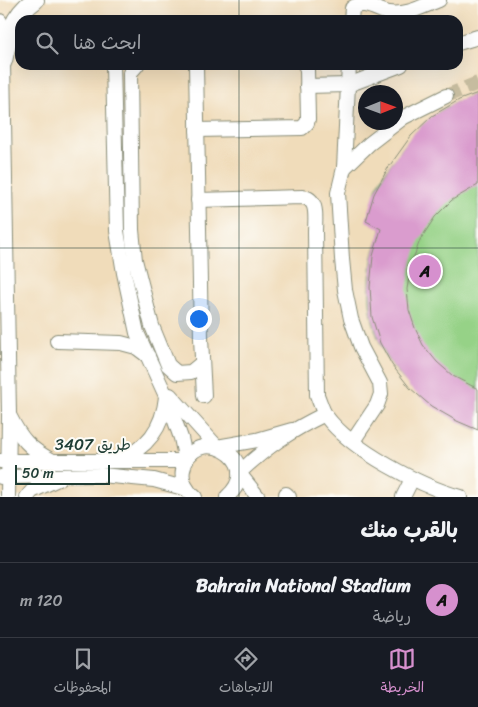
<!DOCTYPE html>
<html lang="ar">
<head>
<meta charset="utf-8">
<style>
  :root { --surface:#171b24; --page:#20242c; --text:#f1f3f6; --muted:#9ea1a6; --line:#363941; --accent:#d690ce }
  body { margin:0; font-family:Sriracha,"Playpen Sans Arabic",sans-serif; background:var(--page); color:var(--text); direction:rtl }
  .compass { position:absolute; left:358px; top:85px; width:45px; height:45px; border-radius:50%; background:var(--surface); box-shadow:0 5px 20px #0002; rotate:89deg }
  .scale { position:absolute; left:15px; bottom:12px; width:95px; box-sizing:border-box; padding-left:5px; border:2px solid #1f3d34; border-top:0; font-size:14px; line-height:18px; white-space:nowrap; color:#1f3d34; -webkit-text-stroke:4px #fdfcf7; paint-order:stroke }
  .you { position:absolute; left:198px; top:318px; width:18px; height:18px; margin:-12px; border:4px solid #fff; border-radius:50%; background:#1a73e8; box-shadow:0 0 0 8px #1a73e833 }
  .badge { display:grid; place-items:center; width:32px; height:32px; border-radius:50%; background:var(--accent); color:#111; font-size:16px; font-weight:700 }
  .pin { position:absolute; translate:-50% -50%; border:2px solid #fff; box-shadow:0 1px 5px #0006 }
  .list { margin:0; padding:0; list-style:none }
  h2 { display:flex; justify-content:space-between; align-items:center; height:65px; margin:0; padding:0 20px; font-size:21px }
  h2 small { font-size:16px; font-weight:400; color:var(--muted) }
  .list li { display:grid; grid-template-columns:32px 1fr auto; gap:15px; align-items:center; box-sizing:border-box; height:75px; padding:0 20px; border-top:1px solid var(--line) }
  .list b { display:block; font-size:19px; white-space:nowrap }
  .list p { margin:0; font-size:16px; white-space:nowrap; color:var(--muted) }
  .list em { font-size:16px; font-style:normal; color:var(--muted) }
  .icon { flex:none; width:28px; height:28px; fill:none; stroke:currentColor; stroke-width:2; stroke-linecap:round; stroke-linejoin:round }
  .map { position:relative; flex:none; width:478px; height:497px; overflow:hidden; direction:ltr }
  .search { position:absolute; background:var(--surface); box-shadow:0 5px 20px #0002; left:15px; right:15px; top:15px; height:55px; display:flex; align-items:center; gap:12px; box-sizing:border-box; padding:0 18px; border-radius:15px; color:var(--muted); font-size:19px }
  .sheet { height:140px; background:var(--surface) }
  nav { display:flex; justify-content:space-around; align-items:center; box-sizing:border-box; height:70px; border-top:1px solid var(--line); background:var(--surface); font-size:14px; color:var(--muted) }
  nav a { display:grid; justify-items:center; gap:2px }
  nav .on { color:var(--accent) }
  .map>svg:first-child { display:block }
  .green { fill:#96d287; stroke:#5a885e }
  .building { fill:#da9cce }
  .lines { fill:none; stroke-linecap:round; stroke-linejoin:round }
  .minor-tunnel { stroke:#c6bc9f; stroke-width:14; stroke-dasharray:14 7; stroke-linecap:butt }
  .minor-casing { stroke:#888c77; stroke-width:16 }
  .major-casing { stroke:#888c77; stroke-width:20 }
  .minor { stroke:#fff; stroke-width:14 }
  .major { stroke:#fff; stroke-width:18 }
  .grid { fill:none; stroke:#1f3d34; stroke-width:1; stroke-opacity:0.55 }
  .labels { text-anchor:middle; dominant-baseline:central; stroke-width:4; stroke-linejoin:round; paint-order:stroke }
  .street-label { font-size:16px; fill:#1f3d34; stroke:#fdfcf7 }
</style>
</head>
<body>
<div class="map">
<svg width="478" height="497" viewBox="0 0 478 497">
  <rect width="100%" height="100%" fill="#fdfcf7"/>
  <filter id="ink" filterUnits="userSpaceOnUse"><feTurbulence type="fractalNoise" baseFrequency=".02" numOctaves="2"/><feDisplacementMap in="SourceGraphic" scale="10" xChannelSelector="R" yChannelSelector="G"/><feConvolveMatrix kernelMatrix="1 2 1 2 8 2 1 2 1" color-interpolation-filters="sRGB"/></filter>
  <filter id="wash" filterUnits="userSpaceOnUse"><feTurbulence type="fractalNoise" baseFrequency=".0096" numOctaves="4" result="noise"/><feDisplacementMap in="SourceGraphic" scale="20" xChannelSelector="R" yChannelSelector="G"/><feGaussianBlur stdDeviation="1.12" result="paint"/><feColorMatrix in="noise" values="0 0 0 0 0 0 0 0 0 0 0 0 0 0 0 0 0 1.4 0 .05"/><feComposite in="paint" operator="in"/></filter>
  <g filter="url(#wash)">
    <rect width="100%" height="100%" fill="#f0dcba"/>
    <path class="green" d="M 478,93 L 478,430 C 417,405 366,356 370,285 C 370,276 371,265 373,255 C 375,247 380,238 381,230 C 382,218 372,204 375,193 C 378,181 387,169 394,160 C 420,123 436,109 478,93 Z"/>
    <g id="blocks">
      <polygon class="building" points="478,93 478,185 452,200 435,217 420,240 411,265 407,289 409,310 415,328 423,345 437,362 453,376 478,389 478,430 457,421 431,406 410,388 392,365 380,343 372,317 370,287 373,256 381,229 366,221 374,194 388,168 411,136 432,116 459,100"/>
    </g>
  </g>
  <g filter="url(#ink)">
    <use href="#blocks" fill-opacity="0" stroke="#888c77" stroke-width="1"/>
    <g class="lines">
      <polyline class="minor-tunnel" points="446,96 478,83"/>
      <g class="minor-casing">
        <g id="minor">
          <path d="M 351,20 L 352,8 C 364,0 376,10 389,13 C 406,16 423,6 439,0"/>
          <polyline points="0,21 3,61 9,415 8,497"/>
          <polyline points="458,43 478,37"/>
          <polyline points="113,65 117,231 124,273 137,333 166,396 181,438 186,461"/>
          <polyline points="137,65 130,73 132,230 135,260 152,326 168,365 177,373 191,372 202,363"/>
          <polyline points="196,65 201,338 204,396"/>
          <polyline points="349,65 348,85 401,65"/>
          <polyline points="307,86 348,85 344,168 338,193 342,259 345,290 351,319 361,347 380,383 381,394 377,405 353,441"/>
          <polyline points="197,130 302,128 307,123 308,119 307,69 305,65"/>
          <polyline points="344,168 369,144 404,117 446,96"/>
          <path d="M 198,200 L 302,197 C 319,198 315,219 315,232 L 317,395 C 320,402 322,410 326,416 C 351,450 420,486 460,497"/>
          <polyline points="57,341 121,343 136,347 148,356"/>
          <polyline points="170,395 217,447 257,440 292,430"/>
          <path d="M 10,417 C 21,439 29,448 51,460"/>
          <path d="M 119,459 C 147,449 163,427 166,397"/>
          <polyline points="0,461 186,461"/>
          <polyline points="1,477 101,475 154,480 187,489"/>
          <polyline points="286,494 289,497"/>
          <polyline points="27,497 32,491 58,479"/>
          <path d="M 195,497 C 186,491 181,480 183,470 C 192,420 269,459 227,497"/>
          <path d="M 258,497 L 239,473 C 266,447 290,431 325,414"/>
          <polyline points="403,497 412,479"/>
        </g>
      </g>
      <g class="major-casing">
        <path id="major" d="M 3,61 C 8,37 13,15 35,0"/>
      </g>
      <use href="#minor" class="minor"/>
      <use href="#major" class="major"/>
    </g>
  </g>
  <path class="grid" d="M 239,0 L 239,20M 239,65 L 239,497M 0,248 L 478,248"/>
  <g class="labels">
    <g class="street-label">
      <text x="93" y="444">طريق 3407</text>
    </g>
  </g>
</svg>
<svg class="compass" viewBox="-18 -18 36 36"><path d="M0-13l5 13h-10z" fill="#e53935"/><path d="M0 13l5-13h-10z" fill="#9ea1a6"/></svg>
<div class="scale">50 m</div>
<div class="you"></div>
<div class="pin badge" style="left:425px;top:271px">A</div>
<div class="search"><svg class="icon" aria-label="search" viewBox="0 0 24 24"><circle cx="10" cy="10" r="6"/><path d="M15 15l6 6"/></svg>ابحث هنا</div>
</div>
<section class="sheet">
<h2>بالقرب منك<small></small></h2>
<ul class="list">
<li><span class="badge">A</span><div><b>Bahrain National Stadium</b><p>رياضة</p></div><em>120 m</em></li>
</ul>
</section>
<nav>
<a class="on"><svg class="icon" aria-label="map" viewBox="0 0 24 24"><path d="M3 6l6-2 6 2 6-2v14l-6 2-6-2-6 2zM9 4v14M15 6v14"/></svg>الخريطة</a>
<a><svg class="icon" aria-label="directions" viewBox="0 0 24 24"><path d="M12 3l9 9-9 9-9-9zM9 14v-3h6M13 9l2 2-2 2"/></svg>الاتجاهات</a>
<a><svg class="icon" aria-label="saved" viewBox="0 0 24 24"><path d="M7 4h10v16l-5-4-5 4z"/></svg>المحفوظات</a>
</nav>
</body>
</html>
